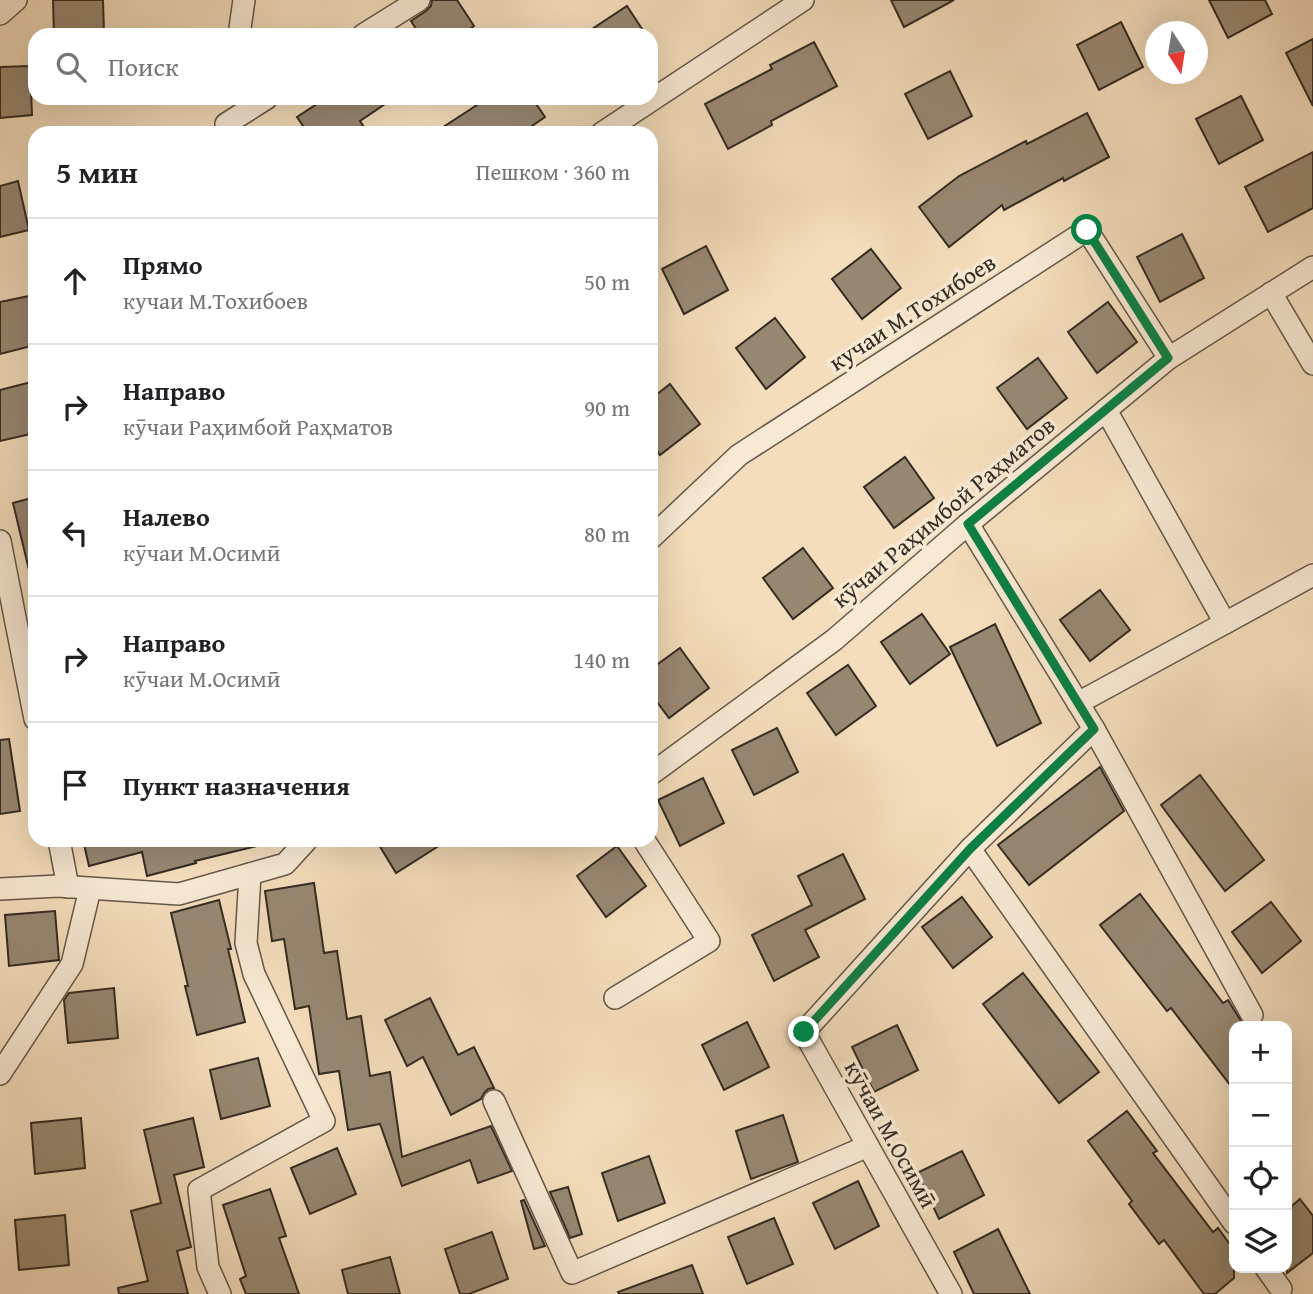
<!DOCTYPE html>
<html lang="ru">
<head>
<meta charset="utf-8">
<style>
  :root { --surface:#fff; --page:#f6f6f6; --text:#202124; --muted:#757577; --line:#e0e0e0 }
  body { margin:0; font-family:"Gentium Book Plus",serif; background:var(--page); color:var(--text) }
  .controls { position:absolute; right:21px; bottom:21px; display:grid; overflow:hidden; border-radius:14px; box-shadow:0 7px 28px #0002 }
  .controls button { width:63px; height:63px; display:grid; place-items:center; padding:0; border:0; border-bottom:2px solid var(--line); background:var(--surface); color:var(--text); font:35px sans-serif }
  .compass { position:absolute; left:1145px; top:21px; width:63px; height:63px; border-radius:50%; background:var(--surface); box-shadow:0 7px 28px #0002; rotate:168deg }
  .stop { position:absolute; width:21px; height:21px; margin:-16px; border:5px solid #0b8043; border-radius:50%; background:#fff }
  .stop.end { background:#0b8043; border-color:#fff; box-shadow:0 2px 7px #0008 }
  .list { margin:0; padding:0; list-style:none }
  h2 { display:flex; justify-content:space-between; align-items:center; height:91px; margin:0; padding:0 28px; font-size:30px }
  h2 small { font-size:23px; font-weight:400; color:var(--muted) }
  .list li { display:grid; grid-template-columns:46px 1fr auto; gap:21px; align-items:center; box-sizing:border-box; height:126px; padding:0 28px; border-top:2px solid var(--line) }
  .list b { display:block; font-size:26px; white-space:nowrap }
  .list p { margin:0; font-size:23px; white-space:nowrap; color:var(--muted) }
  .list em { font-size:23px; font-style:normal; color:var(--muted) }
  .icon { flex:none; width:38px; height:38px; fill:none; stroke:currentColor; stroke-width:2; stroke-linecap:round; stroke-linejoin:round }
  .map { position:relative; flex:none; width:1313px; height:1294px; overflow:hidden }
  .search { position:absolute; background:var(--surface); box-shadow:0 7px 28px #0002; left:28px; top:28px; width:630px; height:77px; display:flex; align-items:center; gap:18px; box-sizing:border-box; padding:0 24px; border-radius:21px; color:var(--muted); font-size:26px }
  .panel { position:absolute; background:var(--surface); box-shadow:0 7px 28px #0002; left:28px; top:126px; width:630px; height:721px; border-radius:21px }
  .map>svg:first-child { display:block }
  .building { fill:#988872; stroke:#342c22; stroke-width:2 }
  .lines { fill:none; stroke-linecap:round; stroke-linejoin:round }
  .street-casing { stroke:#645848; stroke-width:24 }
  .street { stroke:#f8e9d3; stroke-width:21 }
  .route { stroke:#0b8043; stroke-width:9 }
  .labels { text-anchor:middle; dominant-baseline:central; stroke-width:7; stroke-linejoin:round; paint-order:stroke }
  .street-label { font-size:24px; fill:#342c22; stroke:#f8e9d3 }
</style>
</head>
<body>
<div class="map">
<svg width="1313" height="1294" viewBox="0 0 1313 1294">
  <rect width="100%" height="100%" fill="#f4ddbc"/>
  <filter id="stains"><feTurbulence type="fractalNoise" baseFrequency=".00286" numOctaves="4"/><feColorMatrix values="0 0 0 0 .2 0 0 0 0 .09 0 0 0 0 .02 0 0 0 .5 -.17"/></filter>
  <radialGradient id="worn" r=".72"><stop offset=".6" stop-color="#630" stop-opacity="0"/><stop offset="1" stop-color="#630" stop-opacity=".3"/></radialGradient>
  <g class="building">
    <polygon points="53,0 103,0 104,34 54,35"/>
    <polygon points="432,0 457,0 474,26 461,35 420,35 411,21 426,11 431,6"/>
    <polygon points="891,0 954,0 904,27"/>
    <polygon points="1209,0 1265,0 1272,14 1228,38"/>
    <polygon points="627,6 646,35 583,35"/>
    <polygon points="1121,22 1143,67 1099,90 1077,45"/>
    <polygon points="1313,39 1313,106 1286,53"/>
    <polygon points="814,42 837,86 771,121 772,125 728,149 705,104 772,69 770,65"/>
    <polygon points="30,66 32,115 0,118 0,67"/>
    <polygon points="950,71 972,116 928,139 905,94"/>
    <polygon points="1241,96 1263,140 1219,164 1196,119"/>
    <polygon points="326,98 394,98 360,121 368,133 308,133 297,117"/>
    <polygon points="484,98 532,98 545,117 522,133 434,133 477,105 476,103"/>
    <polygon points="1087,113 1109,157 1064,181 1063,178 1004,210 1002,205 949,247 919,207 959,176 1026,141 1027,144"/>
    <polygon points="1313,152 1313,208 1268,232 1245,187"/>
    <polygon points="18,181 29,230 0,237 0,186"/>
    <polygon points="1182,234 1204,278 1160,302 1137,257"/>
    <polygon points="706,246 728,290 684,314 662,269"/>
    <polygon points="871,249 901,288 862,319 832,279"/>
    <polygon points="29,296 35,322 35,345 0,354 0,302"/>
    <polygon points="1108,302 1137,342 1097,373 1068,332"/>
    <polygon points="775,318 805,357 766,389 736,348"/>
    <polygon points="1038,358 1067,398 1027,429 997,388"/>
    <polygon points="35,381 35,433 0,441 0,390"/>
    <polygon points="670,384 700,424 660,455 651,443 651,399"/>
    <polygon points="905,457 934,498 894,528 864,487"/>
    <polygon points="35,497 35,569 29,570 13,503"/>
    <polygon points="803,548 833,588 793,619 763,578"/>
    <polygon points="1100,590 1130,630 1090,661 1060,620"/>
    <polygon points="922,614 950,654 910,684 881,642"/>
    <polygon points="995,624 1041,723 997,746 950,647"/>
    <polygon points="680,648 709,688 669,718 651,694 651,669"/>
    <polygon points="848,665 876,706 836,735 807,693"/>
    <polygon points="777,728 798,772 754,795 732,750"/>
    <polygon points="9,739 20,811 0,814 0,740"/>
    <polygon points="1100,767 1124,811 1029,885 998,845"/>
    <polygon points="1200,775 1264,860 1225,891 1161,805"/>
    <polygon points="703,778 724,823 680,846 658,800"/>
    <polygon points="83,840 256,840 257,846 195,861 196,863 147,876 142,852 89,866"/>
    <polygon points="376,840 448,840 396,873"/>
    <polygon points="617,846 646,886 606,917 577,876"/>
    <polygon points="843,854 865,899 805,930 819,957 774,981 752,935 812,905 798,876"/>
    <polygon points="314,883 324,953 337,951 347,1019 361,1016 370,1076 390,1072 402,1157 491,1126 512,1171 478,1183 470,1160 402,1186 380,1124 348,1130 339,1071 319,1074 309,1006 295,1009 284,939 272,941 265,891"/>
    <polygon points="1140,894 1223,1003 1228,1000 1241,1021 1245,1026 1234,1026 1234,1090 1171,1008 1167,1011 1100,925"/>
    <polygon points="962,897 992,937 953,968 922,927"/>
    <polygon points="219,900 231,949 228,949 245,1022 197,1035 185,986 188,986 171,913"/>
    <polygon points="1271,902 1301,941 1262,973 1232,932"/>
    <polygon points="55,911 59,960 9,966 5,915"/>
    <polygon points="1023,973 1099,1072 1059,1103 983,1004"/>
    <polygon points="114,988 118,1038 68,1043 64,1000 69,993"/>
    <polygon points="430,998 458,1055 474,1047 494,1088 488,1089 484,1093 481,1099 451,1115 423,1057 407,1066 385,1020"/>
    <polygon points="747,1022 769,1067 724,1090 702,1045"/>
    <polygon points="897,1025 918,1070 874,1092 852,1047"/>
    <polygon points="258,1058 270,1106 221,1119 210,1070"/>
    <polygon points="1127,1111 1157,1151 1153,1153 1213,1232 1218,1228 1234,1250 1234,1278 1215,1294 1204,1294 1164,1240 1159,1244 1129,1204 1132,1201 1088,1141"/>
    <polygon points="783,1115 798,1162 751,1179 736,1131"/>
    <polygon points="81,1118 85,1168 35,1174 31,1123"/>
    <polygon points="193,1118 204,1167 174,1175 191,1247 177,1251 188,1294 119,1294 118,1288 148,1281 131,1211 161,1203 144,1130"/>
    <polygon points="337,1148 356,1194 310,1214 291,1168"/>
    <polygon points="962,1151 984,1195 939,1219 917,1173"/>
    <polygon points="649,1156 665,1203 618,1221 602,1173"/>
    <polygon points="858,1181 879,1226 835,1249 813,1203"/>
    <polygon points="568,1187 582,1234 570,1238 550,1192"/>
    <polygon points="270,1189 286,1236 279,1238 299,1294 246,1294 240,1279 246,1276 223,1205"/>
    <polygon points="1300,1199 1313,1216 1313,1253 1287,1273 1287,1210"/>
    <polygon points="524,1200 545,1246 534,1249 521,1201"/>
    <polygon points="65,1215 69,1265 19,1270 15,1220"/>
    <polygon points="774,1218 793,1264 747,1284 728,1237"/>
    <polygon points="998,1229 1030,1294 974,1294 954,1252"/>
    <polygon points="492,1232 508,1279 469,1294 460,1294 445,1249"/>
    <polygon points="390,1257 400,1294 348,1294 342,1270"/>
    <polygon points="692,1265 703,1294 619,1294 618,1292"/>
  </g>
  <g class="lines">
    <g class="street-casing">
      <g id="street">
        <polyline points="0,14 16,0"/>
        <polyline points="239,35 244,0"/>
        <polyline points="363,35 419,0"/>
        <polyline points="226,124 267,98"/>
        <polyline points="602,133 803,0"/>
        <polyline points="1271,293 1313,364"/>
        <polyline points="968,524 1094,729 970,849 1234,1223"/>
        <polyline points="651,538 739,455 1087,230 1169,358"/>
        <polyline points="0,541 35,719"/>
        <polyline points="1225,623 1313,575"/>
        <polyline points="1078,703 1225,623 1106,410"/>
        <polyline points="1094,729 1252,1015"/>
        <polyline points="651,774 834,640 968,524 1169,358 1313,267"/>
        <polyline points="59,840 68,887"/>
        <polyline points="0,889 58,886 179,894 285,864 307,840"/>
        <polyline points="615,998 709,941 644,840"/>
        <polyline points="0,1074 72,964 90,889"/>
        <polyline points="494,1101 572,1273 868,1146"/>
        <polyline points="1266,1268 1281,1289"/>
        <polyline points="220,1294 208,1267 199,1190 324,1121 254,974 246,943 250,874"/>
        <polyline points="951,1294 804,1032 970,849"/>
      </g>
    </g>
    <use href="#street" class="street"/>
  </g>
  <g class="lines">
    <polyline class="route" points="804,1032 970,849 1094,729 968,524 1168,358 1087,230"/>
  </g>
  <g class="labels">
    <g class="street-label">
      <text transform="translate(912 312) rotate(-33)">кучаи М.Тохибоев</text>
      <text transform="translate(943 512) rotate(-40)">кӯчаи Раҳимбой Раҳматов</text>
      <text transform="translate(891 1134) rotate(61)">кӯчаи М.Осимӣ</text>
    </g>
  </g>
  <rect width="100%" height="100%" filter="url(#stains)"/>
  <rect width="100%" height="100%" fill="url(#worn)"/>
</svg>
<div class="controls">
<button>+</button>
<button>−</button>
<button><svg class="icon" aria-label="locate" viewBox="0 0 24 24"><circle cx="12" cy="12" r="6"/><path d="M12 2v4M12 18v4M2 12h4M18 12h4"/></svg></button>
<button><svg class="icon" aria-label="layers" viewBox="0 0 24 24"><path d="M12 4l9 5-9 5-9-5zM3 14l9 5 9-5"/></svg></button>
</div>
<svg class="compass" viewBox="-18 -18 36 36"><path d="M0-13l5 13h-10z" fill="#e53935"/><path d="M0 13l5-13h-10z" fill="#757577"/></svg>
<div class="stop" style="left:1087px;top:230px"></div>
<div class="stop end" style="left:804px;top:1032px"></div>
<div class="search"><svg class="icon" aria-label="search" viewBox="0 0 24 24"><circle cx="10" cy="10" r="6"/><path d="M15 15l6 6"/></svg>Поиск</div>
<section class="panel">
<h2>5 мин<small>Пешком · 360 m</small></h2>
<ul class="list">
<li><svg class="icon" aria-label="ahead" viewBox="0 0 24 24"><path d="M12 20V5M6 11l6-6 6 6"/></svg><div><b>Прямо</b><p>кучаи М.Тохибоев</p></div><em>50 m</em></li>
<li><svg class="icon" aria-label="right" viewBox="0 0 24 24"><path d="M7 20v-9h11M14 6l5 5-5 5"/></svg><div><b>Направо</b><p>кӯчаи Раҳимбой Раҳматов</p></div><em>90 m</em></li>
<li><svg class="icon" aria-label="left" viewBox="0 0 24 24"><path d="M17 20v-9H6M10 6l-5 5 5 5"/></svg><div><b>Налево</b><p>кӯчаи М.Осимӣ</p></div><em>80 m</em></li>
<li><svg class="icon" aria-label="right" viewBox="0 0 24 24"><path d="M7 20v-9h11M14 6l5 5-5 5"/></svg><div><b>Направо</b><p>кӯчаи М.Осимӣ</p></div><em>140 m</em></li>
<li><svg class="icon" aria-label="arrive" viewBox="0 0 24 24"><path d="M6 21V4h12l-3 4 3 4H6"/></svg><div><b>Пункт назначения</b></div></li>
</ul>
</section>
</div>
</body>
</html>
